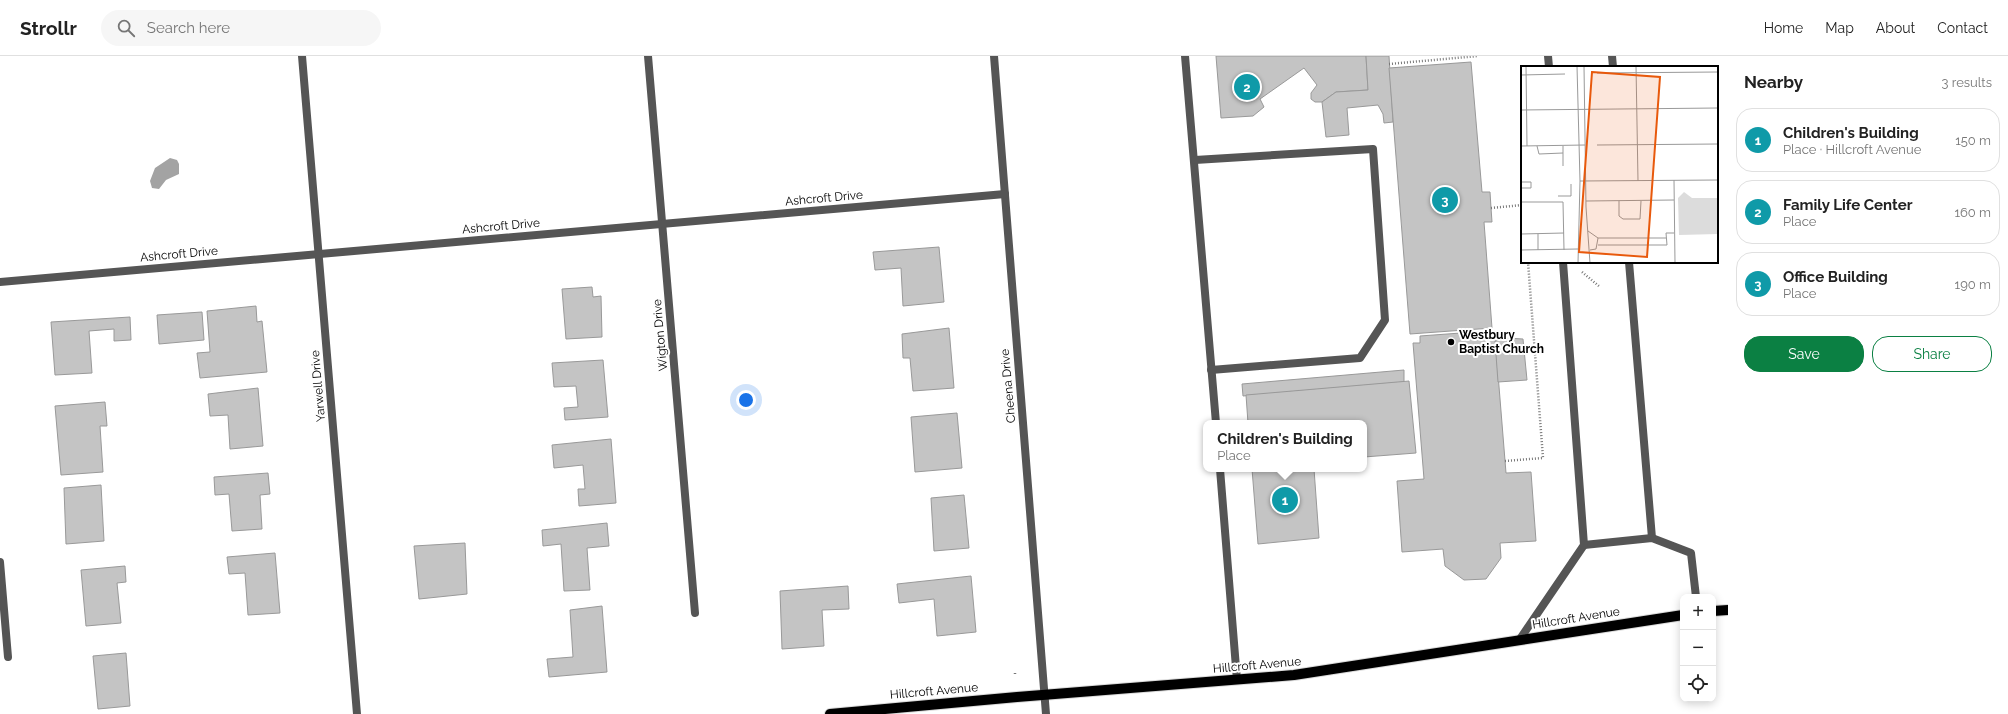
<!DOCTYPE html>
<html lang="en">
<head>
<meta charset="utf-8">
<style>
  :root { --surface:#fff; --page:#f6f6f6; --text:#222; --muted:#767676; --line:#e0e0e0; --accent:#0b8043 }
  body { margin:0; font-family:Raleway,sans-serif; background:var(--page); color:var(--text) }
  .controls { position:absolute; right:12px; bottom:12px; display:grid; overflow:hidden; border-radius:8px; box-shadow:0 2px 10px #0003 }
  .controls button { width:36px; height:36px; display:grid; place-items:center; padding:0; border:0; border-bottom:1px solid var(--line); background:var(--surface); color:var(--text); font:20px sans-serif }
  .you { position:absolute; left:746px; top:344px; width:14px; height:14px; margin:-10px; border:3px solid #fff; border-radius:50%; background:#1a73e8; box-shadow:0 0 0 6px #1a73e833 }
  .badge { display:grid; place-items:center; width:26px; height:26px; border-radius:50%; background:var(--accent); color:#fff; font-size:13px; font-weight:700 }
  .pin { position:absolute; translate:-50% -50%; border:2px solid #fff; box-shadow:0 1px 4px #0006 }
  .popup { position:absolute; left:1203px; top:364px; width:164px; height:52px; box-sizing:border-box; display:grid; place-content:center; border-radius:8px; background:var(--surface); filter:drop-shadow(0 1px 3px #0005); font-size:13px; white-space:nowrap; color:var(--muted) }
  .popup b { font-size:15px; color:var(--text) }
  .popup::after { content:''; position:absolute; left:50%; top:100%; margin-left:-8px; border:8px solid transparent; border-top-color:var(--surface) }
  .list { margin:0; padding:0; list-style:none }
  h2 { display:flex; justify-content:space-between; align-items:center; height:52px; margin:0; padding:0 16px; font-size:17px }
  h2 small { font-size:13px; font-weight:400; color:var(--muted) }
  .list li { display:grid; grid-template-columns:26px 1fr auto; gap:12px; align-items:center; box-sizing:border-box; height:64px; margin:0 8px 8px; padding:0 8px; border:1px solid var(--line); border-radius:16px }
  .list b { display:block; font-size:15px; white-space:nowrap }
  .list p { margin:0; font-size:13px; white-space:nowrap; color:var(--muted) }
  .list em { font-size:13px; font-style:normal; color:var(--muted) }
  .actions { display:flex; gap:8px; padding:12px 16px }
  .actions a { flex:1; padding:9px 0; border:1px solid var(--accent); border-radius:16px; text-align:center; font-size:14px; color:var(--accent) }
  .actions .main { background:var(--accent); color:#fff }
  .icon { flex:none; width:22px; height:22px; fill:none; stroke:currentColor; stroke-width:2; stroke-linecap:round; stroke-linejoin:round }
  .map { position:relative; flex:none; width:1728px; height:658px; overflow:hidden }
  header { display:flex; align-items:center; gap:24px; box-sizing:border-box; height:56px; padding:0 20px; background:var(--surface); border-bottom:1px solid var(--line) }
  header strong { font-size:19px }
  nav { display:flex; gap:22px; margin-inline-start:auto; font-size:14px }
  .search { width:280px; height:36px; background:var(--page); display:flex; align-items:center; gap:10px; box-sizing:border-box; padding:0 14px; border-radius:22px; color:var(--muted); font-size:15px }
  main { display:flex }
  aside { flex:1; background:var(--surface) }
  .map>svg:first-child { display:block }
  .water { fill:#a3a3a3 }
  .building { fill:#c4c4c4; stroke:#999 }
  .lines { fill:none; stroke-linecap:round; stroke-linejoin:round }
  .primary-casing { stroke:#dbdbdb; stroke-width:12 }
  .path { stroke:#777; stroke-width:2.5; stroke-dasharray:1 2; stroke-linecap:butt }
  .service { stroke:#555; stroke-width:8 }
  .minor { stroke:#555; stroke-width:8 }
  .primary { stroke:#000; stroke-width:10 }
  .poi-dot { fill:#000; stroke:#fff; stroke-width:1.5 }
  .labels { text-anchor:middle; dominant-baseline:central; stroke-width:4; stroke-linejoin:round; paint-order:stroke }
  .street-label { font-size:12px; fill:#000; stroke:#fff }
  .poi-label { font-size:12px; font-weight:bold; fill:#000; stroke:#fff; text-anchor:start }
  .inset-road { fill:none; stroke:#999; stroke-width:1 }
  .view { fill:#e8590c; fill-opacity:0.15; stroke:#e8590c; stroke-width:2 }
  .inset-edge { fill:none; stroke:#000; stroke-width:2 }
</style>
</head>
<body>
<header>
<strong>Strollr</strong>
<div class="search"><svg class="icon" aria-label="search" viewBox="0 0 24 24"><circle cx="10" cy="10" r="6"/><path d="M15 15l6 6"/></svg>Search here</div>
<nav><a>Home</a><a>Map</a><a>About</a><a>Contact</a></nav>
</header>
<main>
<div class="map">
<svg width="1728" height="658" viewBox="0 0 1728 658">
  <rect width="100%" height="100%" fill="#fff"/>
  <polygon class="water" points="170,102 177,104 179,108 179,118 166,124 159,133 152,132 150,125 155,112"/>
  <g class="building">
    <polygon points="1216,0 1366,0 1368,34 1336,36 1322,46 1315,46 1311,43 1311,37 1317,29 1304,12 1260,43 1264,51 1253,60 1221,62"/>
    <polygon points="1366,0 1389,0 1393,66 1384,67 1383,58 1378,49 1347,52 1349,79 1326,81 1322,46 1336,36 1368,34"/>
    <polygon points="1471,6 1482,136 1490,136 1491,152 1492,166 1484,166 1492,272 1410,278 1389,12"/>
    <polygon points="939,191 944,246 903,250 901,212 875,214 873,196"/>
    <polygon points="592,231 593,241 601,240 602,281 566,283 562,233"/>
    <polygon points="256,250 257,266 262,265 267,316 200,322 197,297 210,296 207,255"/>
    <polygon points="202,256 204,284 159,288 157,259"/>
    <polygon points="130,261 131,284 114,285 114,273 89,275 92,317 55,319 51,266"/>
    <polygon points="949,272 954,332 913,335 910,302 903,302 902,278"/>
    <polygon points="1488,275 1488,281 1495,281 1506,417 1531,416 1536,485 1500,487 1501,502 1486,523 1464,524 1445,510 1443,493 1402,496 1397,425 1424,423 1413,287 1420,287 1420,280"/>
    <polygon points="1507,282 1523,283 1527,324 1498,326 1495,285"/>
    <polygon points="603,304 608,361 565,364 564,352 578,351 576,330 554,331 552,307"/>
    <polygon points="1404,314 1404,326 1243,340 1242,328"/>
    <polygon points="1409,325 1416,397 1364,401 1364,367 1248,367 1246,339"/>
    <polygon points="258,332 263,390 230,393 228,359 210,360 208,338"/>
    <polygon points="105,346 107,370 100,370 103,416 61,419 55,350"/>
    <polygon points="957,357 962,412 915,416 911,361"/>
    <polygon points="611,383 616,447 579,450 578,433 585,433 583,409 554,412 552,389"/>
    <polygon points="1252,413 1314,413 1319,482 1258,488"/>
    <polygon points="268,417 270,438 260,439 262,473 232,475 229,438 215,439 214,421"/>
    <polygon points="101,429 104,485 66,488 64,432"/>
    <polygon points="964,439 969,492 934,495 931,442"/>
    <polygon points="607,467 609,490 587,492 590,534 564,535 561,488 543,490 542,474"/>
    <polygon points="465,487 467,538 419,543 414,490"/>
    <polygon points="275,497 280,557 248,559 245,517 229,518 227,501"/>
    <polygon points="125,510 126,526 117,527 121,567 86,570 81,514"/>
    <polygon points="971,520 976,576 937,580 934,543 899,547 897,528"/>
    <polygon points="848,530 849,553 822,554 824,590 782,593 780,535"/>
    <polygon points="602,550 607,616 549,621 547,603 573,601 570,554"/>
    <polygon points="126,597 130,650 98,653 93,600"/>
  </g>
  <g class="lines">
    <g class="primary-casing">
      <g id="primary">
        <polyline points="1713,555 1728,554"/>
        <polyline points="830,658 1017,641 1294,619 1683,559"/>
      </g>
    </g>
    <g class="path">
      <polyline points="1389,8 1478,0"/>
      <polyline points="1491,152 1522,149"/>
      <polyline points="1582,216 1600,231"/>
      <polyline points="1505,405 1543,402 1528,206"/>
      <polyline points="1015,617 1015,620"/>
    </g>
    <g class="service">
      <polyline points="1185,0 1216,367"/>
      <polyline points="1548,0 1549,11"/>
      <polyline points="1612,0 1613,11"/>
      <polyline points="1195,104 1373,93 1385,264 1360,302 1211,314"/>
      <polyline points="1629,206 1652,482"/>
      <polyline points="1220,413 1237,624"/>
      <polyline points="1584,489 1652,482 1691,497 1696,541"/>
      <polyline points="1520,583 1584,489 1563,206"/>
    </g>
    <g class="minor">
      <polyline points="302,0 357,658"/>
      <polyline points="648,0 695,557"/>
      <polyline points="994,0 1046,658"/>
      <polyline points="0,226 1005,138"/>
      <polyline points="0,506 8,601"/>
    </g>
    <use href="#primary" class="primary"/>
  </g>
  <circle class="poi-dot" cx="1451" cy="286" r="4"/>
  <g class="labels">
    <g class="street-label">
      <text transform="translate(824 142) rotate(-5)">Ashcroft Drive</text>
      <text transform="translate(501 170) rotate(-5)">Ashcroft Drive</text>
      <text transform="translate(179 198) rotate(-5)">Ashcroft Drive</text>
      <text transform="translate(660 279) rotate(-95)">Wigton Drive</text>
      <text transform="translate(318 330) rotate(-95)">Yarwell Drive</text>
      <text transform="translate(1008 330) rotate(-95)">Cheena Drive</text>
      <text transform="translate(1576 562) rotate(-9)">Hillcroft Avenue</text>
      <text transform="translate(1257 609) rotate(-5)">Hillcroft Avenue</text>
      <text transform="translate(934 635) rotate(-5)">Hillcroft Avenue</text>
    </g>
    <g class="poi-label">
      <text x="1459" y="279">Westbury<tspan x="1459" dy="14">Baptist Church</tspan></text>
    </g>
  </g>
  <g transform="translate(1521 10)">
    <rect width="197" height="197" fill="#fff"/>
    <path d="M 163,126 L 171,132 L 197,132 L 197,168 L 158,169 L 157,132 Z" fill="#dcdcdc"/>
    <path class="inset-road" d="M 5,0 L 6,80M 56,0 L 59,115 L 57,197M 63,0 L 65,141 L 69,197M 115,0 L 117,115M 76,7 L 197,6M 0,9 L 44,8M 0,44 L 197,42M 76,79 L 197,78M 0,80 L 64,79M 16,80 L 18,88 L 42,87M 42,80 L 42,100M 153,114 L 154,197M 59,115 L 197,114M 0,116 L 10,116 L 10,122 L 0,122M 37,130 L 50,130 L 50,118M 65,135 L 153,134M 98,135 L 98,150 L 102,153 L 119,153 L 120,135M 0,136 L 42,136 L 43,184M 67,165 L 77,172 L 145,172M 0,168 L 43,167M 77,179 L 146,179 L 145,167 L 153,167M 0,184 L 57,183M 17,184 L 17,168M 69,184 L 75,183 L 77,172"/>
    <path class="view" d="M 71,6 L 139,11 L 126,191 L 58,186 Z"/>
    <rect width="197" height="197" class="inset-edge"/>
  </g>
</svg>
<div class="controls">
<button>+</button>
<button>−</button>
<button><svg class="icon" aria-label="locate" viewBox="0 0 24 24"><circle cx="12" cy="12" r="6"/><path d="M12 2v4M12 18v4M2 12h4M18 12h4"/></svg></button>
</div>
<div class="you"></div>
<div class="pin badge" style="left:1285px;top:444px;background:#0f9aa8">1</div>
<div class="popup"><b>Children's Building</b>Place</div>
<div class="pin badge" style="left:1247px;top:31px;background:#0f9aa8">2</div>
<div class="pin badge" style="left:1445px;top:144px;background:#0f9aa8">3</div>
</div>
<aside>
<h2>Nearby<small>3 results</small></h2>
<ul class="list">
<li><span class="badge" style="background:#0f9aa8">1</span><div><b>Children's Building</b><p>Place · Hillcroft Avenue</p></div><em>150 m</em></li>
<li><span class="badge" style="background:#0f9aa8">2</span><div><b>Family Life Center</b><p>Place</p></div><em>160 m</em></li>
<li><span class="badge" style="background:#0f9aa8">3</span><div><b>Office Building</b><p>Place</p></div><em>190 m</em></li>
</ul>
<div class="actions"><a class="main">Save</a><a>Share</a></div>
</aside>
</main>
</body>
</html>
